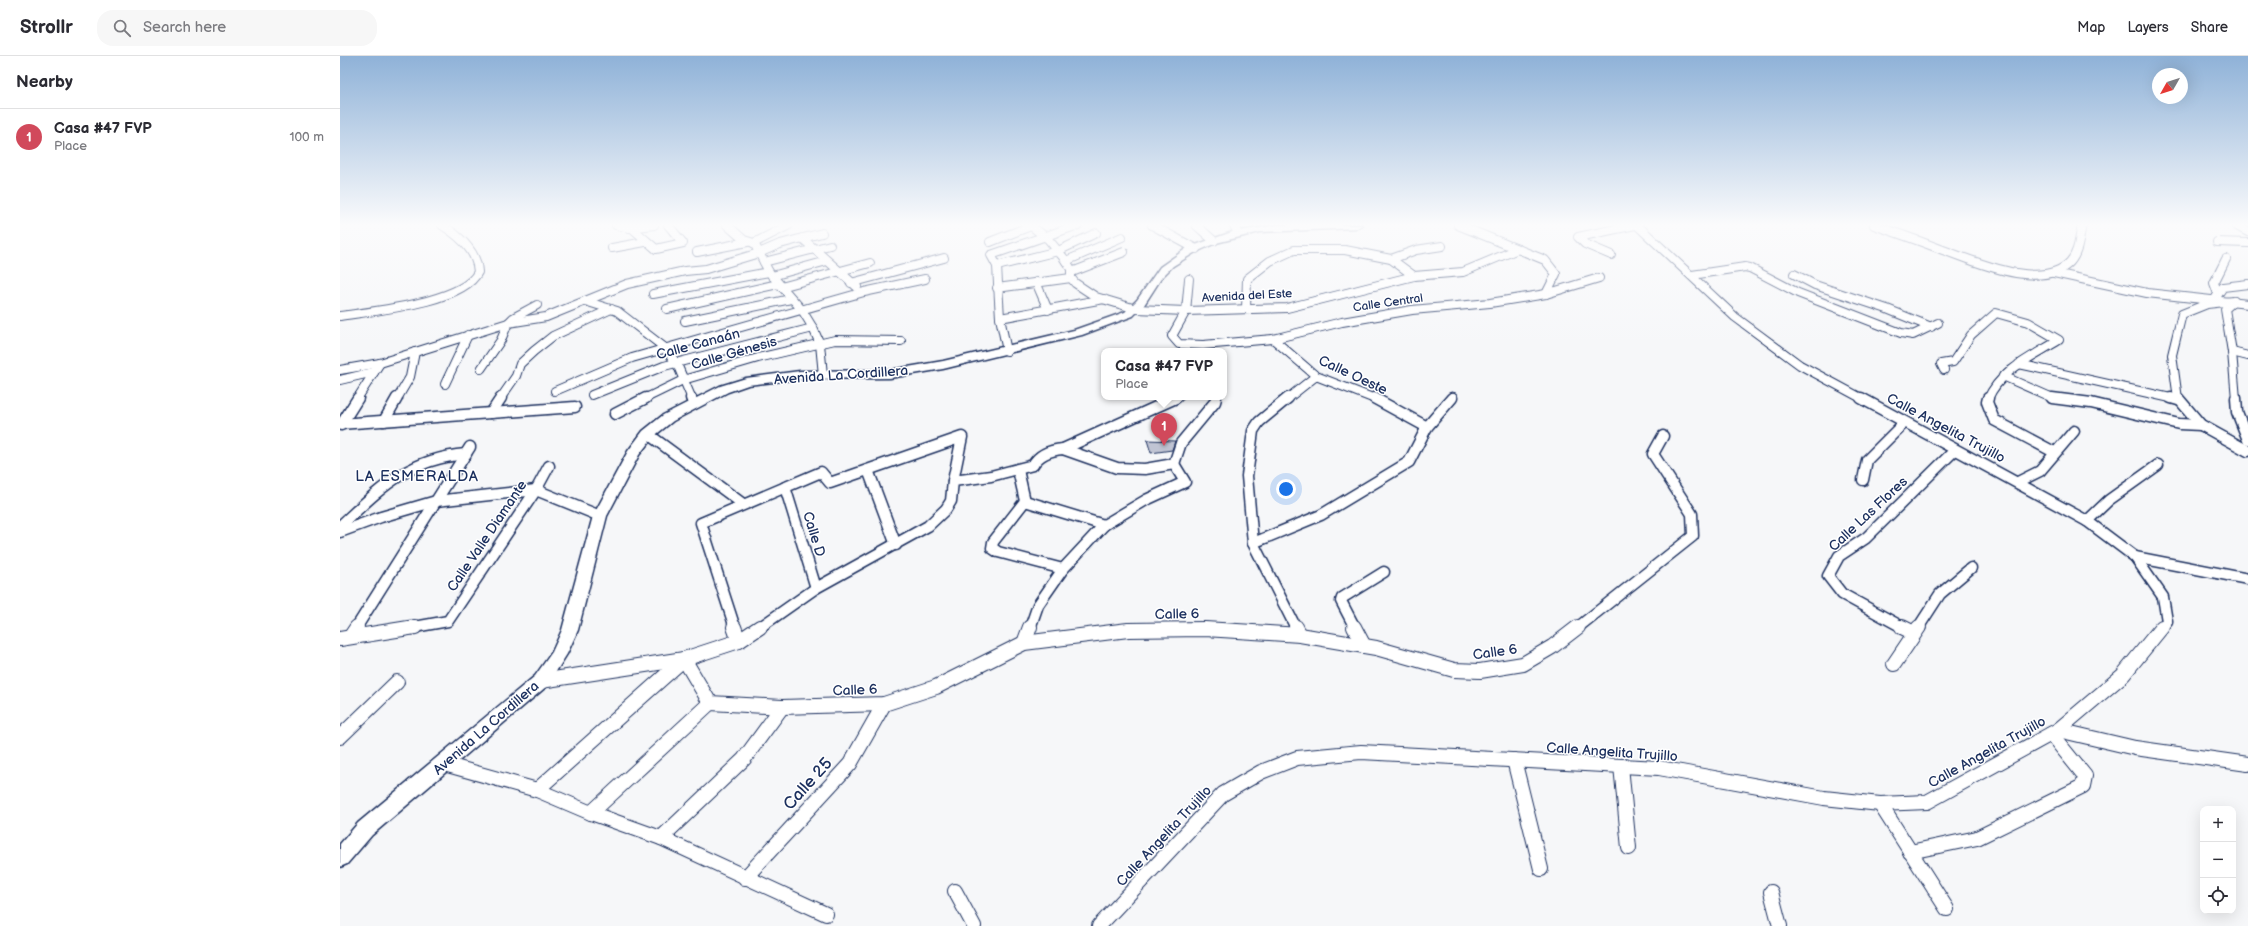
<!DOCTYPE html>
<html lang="en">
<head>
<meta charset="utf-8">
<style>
  :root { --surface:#fff; --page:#f7f7f7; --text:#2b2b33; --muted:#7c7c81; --line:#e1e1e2; --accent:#d1495b }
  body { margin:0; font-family:"Balsamiq Sans",sans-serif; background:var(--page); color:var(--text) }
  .controls { position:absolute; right:12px; bottom:12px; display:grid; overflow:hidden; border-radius:8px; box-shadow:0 4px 16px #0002 }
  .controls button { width:36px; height:36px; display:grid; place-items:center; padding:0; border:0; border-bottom:1px solid var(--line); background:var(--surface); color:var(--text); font:20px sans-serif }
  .compass { position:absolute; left:1812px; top:12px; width:36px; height:36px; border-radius:50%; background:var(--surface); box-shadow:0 4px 16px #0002; rotate:231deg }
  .you { position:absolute; left:946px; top:433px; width:14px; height:14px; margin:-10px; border:3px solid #fff; border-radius:50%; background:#1a73e8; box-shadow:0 0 0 6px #1a73e833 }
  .badge { display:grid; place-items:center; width:26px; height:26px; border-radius:50%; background:var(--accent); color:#fff; font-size:13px; font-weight:700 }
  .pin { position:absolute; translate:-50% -33px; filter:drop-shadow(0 1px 2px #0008) }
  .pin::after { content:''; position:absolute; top:21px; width:14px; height:12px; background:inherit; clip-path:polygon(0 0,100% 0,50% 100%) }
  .popup { position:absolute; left:761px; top:292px; width:126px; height:52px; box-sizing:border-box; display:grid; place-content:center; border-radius:8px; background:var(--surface); filter:drop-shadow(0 1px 3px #0005); font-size:13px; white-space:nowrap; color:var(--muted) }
  .popup b { font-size:15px; color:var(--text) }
  .popup::after { content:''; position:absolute; left:50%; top:100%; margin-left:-8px; border:8px solid transparent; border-top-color:var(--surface) }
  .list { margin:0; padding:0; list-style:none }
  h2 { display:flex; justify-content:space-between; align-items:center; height:52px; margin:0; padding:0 16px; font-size:17px }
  h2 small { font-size:13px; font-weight:400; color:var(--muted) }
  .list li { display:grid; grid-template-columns:26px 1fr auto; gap:12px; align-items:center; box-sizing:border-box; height:56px; padding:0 16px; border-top:1px solid var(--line) }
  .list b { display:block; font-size:15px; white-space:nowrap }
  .list p { margin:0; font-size:13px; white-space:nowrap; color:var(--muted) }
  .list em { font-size:13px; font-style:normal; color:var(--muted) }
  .icon { flex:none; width:22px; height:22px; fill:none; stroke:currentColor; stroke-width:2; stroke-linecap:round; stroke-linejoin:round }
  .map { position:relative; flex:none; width:1908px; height:870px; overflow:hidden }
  header { display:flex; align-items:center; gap:24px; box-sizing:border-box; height:56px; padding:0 20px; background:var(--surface); border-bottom:1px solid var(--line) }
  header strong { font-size:19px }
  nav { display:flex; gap:22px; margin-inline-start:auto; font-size:14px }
  .search { width:280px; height:36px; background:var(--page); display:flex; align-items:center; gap:10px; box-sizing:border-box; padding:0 14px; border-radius:16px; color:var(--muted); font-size:15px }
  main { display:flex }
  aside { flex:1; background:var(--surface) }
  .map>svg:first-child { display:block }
  .building { fill:#c0c4d3; stroke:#1b2f5e }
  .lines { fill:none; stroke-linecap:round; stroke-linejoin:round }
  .street-far2-casing { stroke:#1b2f5e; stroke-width:10 }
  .street-far1-casing { stroke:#1b2f5e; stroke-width:13 }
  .street-casing { stroke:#1b2f5e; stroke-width:16 }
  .secondary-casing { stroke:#1b2f5e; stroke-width:3 }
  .street-far2 { stroke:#fff; stroke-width:8 }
  .street-far1 { stroke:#fff; stroke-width:10 }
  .street { stroke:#fff; stroke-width:14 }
  .secondary { fill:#fff; fill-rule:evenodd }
  .labels { text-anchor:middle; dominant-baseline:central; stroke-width:3; stroke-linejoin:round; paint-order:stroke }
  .far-street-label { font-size:12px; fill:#1b2f5e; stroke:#fff }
  .street-label { font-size:14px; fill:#1b2f5e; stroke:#fff }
  .neighbourhood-label { font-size:15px; letter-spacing:1px; fill:#1b2f5e; stroke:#fff }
  .near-street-label { font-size:17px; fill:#1b2f5e; stroke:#fff }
</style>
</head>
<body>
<header>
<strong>Strollr</strong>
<div class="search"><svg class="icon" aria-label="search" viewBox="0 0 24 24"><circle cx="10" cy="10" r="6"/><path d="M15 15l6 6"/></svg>Search here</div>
<nav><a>Map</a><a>Layers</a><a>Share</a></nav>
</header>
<main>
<aside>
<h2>Nearby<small></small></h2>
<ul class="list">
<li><span class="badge">1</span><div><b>Casa #47 FVP</b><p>Place</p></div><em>100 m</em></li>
</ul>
</aside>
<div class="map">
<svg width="1908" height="870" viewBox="0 0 1908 870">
  <rect width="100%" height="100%" fill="#f6f7f9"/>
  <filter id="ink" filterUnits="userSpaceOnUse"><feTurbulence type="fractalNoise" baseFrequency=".025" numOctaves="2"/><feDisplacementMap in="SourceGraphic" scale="8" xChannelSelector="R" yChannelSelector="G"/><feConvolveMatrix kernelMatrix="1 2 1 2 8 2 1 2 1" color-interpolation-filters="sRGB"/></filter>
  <g filter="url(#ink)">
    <polygon class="building" points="807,384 835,385 832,394 811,397"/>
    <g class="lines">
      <g class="street-far2-casing">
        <g id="street-far2">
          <polyline points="276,169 289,172 314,169"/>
          <polyline points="387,169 404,184 414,187 429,216 462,254 473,272 480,288 483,319"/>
          <polyline points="690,169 708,183 723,201 731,213 731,222 735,227 756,241 796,253 846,255 947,252 1074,220 1123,216 1178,193"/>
          <polyline points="812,169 856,193"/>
          <polyline points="856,169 874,185"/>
          <polyline points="894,169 897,176"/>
          <polyline points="1118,169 1205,204 1216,218 1206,238"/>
          <polyline points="1297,169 1395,261 1460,309 1523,343"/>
          <path d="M 1534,169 C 1557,177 1580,185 1603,194 C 1634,205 1702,236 1730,206 C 1739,196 1739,182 1742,169"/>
          <polyline points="1895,169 1908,176"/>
          <polyline points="292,172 316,193 343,187 328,169"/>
          <polyline points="462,182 517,231"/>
          <polyline points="650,186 693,169"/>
          <polyline points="1877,186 1908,187"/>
          <polyline points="414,187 449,169"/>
          <polyline points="272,192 305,186"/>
          <polyline points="357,196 407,186"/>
          <polyline points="1271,199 1245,188 1238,181 1295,169"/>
          <polyline points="1051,203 1076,194 1102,190"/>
          <polyline points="726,205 782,181"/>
          <polyline points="424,206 490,189"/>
          <polyline points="657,210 718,195 756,177"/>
          <polyline points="732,216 784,196"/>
          <polyline points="1714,217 1807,237 1908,248"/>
          <polyline points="1454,218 1475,229 1547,253 1591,271"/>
          <polyline points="1352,219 1405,211 1410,212 1458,237 1561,277 1573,279 1598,267"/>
          <polyline points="432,220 487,205"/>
          <polyline points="849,223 846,255 832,280 839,288 863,289 933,283 1002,266 1072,254 1150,247 1206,238 1259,222"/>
          <polyline points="696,226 708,254"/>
          <polyline points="511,227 604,202"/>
          <polyline points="441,231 530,207"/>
          <polyline points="657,232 731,222"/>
          <polyline points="1877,235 1874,227 1886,203"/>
          <polyline points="313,238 429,216"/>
          <polyline points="1875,243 1883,231 1908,228"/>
          <polyline points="245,245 277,255 325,292 337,308 352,343"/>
          <polyline points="1894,245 1885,253 1892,296 1896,343"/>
          <polyline points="327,253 438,228"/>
          <polyline points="906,253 907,223 930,205 954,194 1005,194 1051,203 1074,220"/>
          <path d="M 0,260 C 32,255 123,247 138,216 C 137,195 118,179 102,169"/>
          <polyline points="660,262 764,243"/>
          <polyline points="345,265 451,243"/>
          <polyline points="933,283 976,320 1035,343"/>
          <polyline points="667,295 660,262 657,210 651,199 738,169"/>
          <polyline points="1892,296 1908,300"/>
          <polyline points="1679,308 1835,343"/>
          <polyline points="141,313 161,284 168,267 173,262 197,249"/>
          <polyline points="0,314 40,307 168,267 206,261 287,228 345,215 366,213 419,197 440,188 482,177"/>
          <path d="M 1604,314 L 1601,308 L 1613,306 L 1631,279 L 1656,257 L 1688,266 L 1719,284 C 1694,300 1660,314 1648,343"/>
          <polyline points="1663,320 1715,343"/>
          <polyline points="0,324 34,316"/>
          <polyline points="105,328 128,279"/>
          <polyline points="215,335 292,302 524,236 585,223"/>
          <polyline points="252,339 324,310 473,272"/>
          <polyline points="17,343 40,307"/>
          <polyline points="57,343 70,321 75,296"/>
          <polyline points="160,343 176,320 180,308 194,295 213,280 271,253"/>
          <polyline points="304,343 343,324 418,302 495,284 561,285"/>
          <polyline points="834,343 839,341"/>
          <polyline points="876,343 876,341"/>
          <polyline points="947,343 976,320"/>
          <polyline points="1111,343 1113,341"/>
          <polyline points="1838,343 1832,299 1842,258 1867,248 1894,245"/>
        </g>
      </g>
      <g class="street-far1-casing">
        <g id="street-far1">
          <polyline points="351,342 353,347"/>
          <polyline points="948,342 919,366 913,375 907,420 913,487 956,572"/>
          <polyline points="1034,342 1087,371"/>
          <polyline points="1521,342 1747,465 1795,501 1823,541 1827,565 1822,572"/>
          <polyline points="1648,342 1647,346 1654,364 1714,396"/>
          <polyline points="1712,342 1751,347 1839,368 1861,369"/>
          <polyline points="1831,342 1838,344"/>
          <polyline points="1838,342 1861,369 1908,395"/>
          <polyline points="1896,342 1897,356 1908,384"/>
          <polyline points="151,357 161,342"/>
          <polyline points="275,358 306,342"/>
          <polyline points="44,365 57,342"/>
          <polyline points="0,368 235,351"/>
          <polyline points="1,369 18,342"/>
          <polyline points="308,378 403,448"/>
          <polyline points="723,393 777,412 805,413 834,408 841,387 875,346 876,342"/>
          <polyline points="528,414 556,489"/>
          <polyline points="678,414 685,445 653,486 652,492 658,496 723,513"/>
          <polyline points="1523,424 1527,404 1564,367"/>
          <polyline points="1678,426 1700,415 1734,375"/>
          <polyline points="445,431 476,532"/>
          <polyline points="685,445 764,469"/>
          <polyline points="1747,465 1769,444 1818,409"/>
          <path d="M 0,470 C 41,432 68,403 126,398"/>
          <polyline points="0,476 41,461 96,445 196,434 260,460"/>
          <polyline points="913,487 981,459 1069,406 1087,371 1112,342"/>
          <polyline points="1795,501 1908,523"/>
          <polyline points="16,572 130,391"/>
          <polyline points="69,572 108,565 196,434 209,410"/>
          <polyline points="395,572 361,467 481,416 490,427 622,381 613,425"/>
          <path d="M 419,572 L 476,532 L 588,470 L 606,453 L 611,445 L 613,425 L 651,420 L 693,409 C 699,398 711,394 723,393 L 836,342"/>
          <polyline points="690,572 698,549 723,513 764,469 806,444 845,426 834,408"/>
          <polyline points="1015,572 1001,545 1002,542 1044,516"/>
          <polyline points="1237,572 1353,480 1352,458 1313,398 1323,380"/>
          <polyline points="1564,572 1502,538 1488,520 1499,500 1526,482 1614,395"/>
          <polyline points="1578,572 1600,538 1631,512"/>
        </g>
      </g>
      <g class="street-casing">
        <g id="street">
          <polyline points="394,571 399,585"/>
          <polyline points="956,571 960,579"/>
          <polyline points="1014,571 1024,590"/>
          <polyline points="1562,571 1574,577"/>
          <polyline points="11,580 17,571"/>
          <polyline points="0,583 75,571"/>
          <polyline points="684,587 690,571"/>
          <polyline points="344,603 370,647 442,651 544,648 596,631 684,587 788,574 865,573 960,579 1036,592 1114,614 1140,615 1183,608 1212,591 1238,571"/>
          <polyline points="1554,608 1579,571"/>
          <polyline points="201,625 344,603"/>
          <polyline points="1718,674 1795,692 1908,708"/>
          <polyline points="0,681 57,626"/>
          <polyline points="1174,704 1201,813"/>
          <polyline points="104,708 197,734 251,757 321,782 486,858"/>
          <polyline points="1281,710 1289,792"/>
          <polyline points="197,734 344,603 399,585 420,571"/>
          <polyline points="1540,748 1607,853"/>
          <polyline points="251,757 370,647"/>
          <polyline points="321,782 404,703 442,651"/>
          <polyline points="1570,796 1637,782 1743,730 1745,720 1711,678"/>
          <polyline points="405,822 510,708 544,648"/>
          <polyline points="615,835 634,870"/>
          <polyline points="1431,836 1440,870"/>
          <polyline points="759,870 883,738 921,716 957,702 1021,696 1319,712 1484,742 1540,748 1587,746 1718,674 1783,619 1822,571"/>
        </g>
      </g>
      <g class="secondary-casing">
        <polygon id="secondary" points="937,169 1022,169 1017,172 920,176 876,187 854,197 833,210 822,221 804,249 793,260 742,279 603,313 550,322 460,323 408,329 388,336 333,365 313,381 299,399 267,460 238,574 227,598 207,630 32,779 7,808 0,811 0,788 18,767 195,620 212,596 222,574 253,460 288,395 303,375 323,359 380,330 406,322 460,315 550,314 603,305 734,274 785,256 797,244 820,211 847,192 892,176"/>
      </g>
      <use href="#street-far2" class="street-far2"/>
      <use href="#street-far1" class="street-far1"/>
      <use href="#street" class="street"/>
      <use href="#secondary" class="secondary"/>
    </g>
  </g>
  <linearGradient id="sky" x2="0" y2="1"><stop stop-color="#8fb2d8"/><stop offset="0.58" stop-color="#fbfbfc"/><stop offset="1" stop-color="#fbfbfc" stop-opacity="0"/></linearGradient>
  <rect width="1908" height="291" fill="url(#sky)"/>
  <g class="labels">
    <g class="far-street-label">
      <text transform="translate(907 240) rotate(-3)">Avenida del Este</text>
      <text transform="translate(1048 247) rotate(-8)">Calle Central</text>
    </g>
    <g class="street-label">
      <text transform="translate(358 288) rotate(-15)">Calle Canaán</text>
      <text transform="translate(394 297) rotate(-16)">Calle Génesis</text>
      <text transform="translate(501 319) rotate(-4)">Avenida La Cordillera</text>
      <text transform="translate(1013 319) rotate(25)">Calle Oeste</text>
      <text transform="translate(1606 372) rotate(28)">Calle Angelita Trujillo</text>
      <text transform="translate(1528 458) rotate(-43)">Calle Las Flores</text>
      <text transform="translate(474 478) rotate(73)">Calle D</text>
      <text transform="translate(147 480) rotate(-56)">Calle Valle Diamante</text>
      <text transform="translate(837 558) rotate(-1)">Calle 6</text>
      <text transform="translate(1155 596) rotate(-8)">Calle 6</text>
      <text transform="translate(515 634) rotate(-2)">Calle 6</text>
      <text transform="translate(146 672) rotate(-41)">Avenida La Cordillera</text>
      <text transform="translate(1272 696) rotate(4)">Calle Angelita Trujillo</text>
      <text transform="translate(1647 696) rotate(-29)">Calle Angelita Trujillo</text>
      <text transform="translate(824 780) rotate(-47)">Calle Angelita Trujillo</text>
    </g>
    <g class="neighbourhood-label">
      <text x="77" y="420">LA ESMERALDA</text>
    </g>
    <g class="near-street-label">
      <text transform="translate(468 728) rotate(-48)">Calle 25</text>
    </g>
  </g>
</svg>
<div class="controls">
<button>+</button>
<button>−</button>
<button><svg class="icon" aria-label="locate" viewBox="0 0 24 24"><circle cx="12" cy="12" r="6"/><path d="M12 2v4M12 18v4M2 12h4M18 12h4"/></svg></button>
</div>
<svg class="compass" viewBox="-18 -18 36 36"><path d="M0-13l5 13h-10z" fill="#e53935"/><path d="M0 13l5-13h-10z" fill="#7c7c81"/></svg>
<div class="you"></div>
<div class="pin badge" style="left:824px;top:390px">1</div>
<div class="popup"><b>Casa #47 FVP</b>Place</div>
</div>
</main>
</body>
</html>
